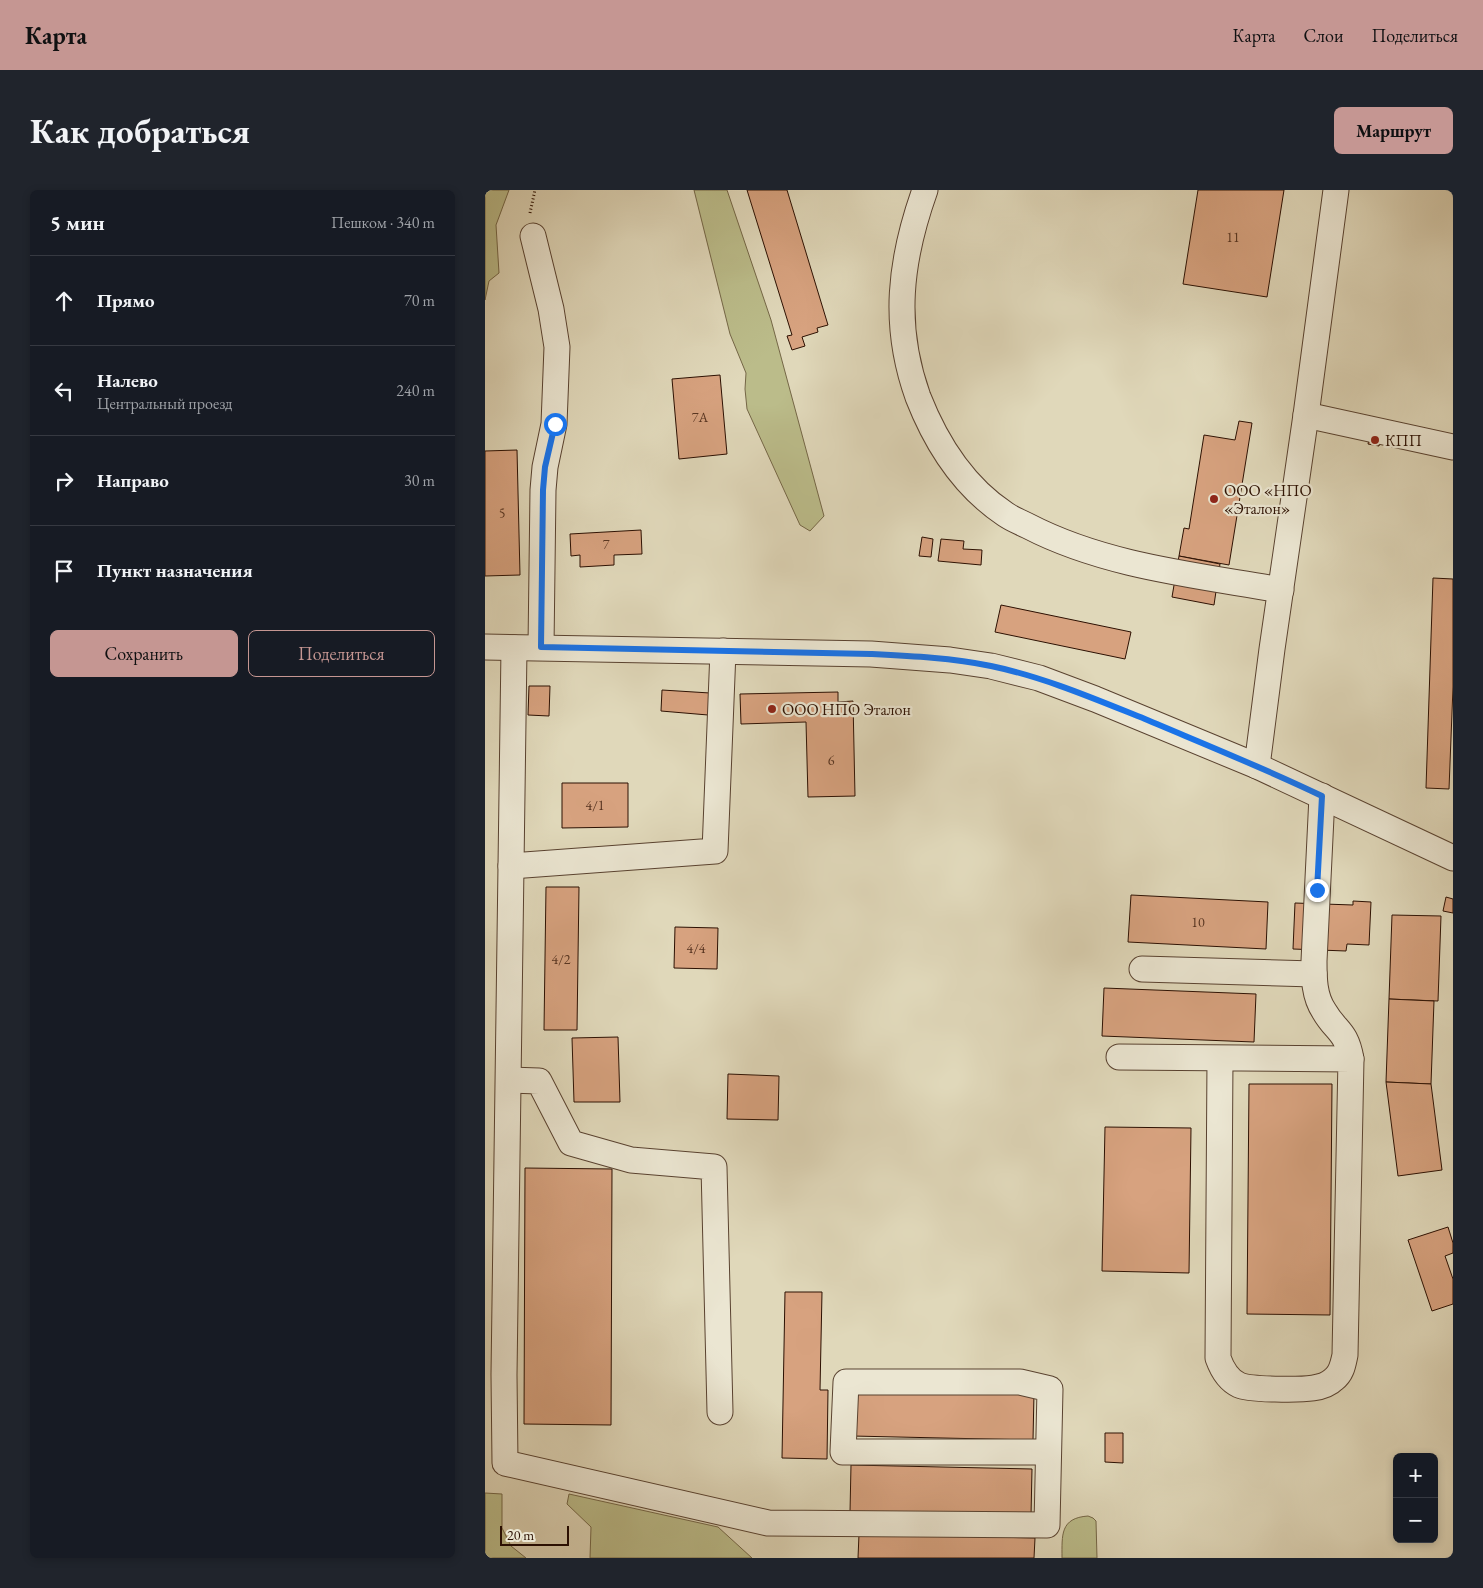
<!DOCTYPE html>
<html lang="ru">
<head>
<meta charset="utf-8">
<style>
  :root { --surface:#171b24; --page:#20242c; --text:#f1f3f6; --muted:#9ea1a6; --line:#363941; --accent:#c59692 }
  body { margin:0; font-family:"EB Garamond",serif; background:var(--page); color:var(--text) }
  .controls { position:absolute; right:15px; bottom:15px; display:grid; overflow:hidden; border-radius:8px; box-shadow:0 2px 8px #0003 }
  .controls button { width:45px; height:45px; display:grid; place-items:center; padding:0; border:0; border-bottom:1px solid var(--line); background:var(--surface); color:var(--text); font:25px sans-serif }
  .scale { position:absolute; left:15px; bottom:12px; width:69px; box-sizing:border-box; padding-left:5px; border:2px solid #2c1002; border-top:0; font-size:14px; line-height:18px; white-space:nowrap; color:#2c1002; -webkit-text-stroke:4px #ebe6d2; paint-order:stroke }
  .stop { position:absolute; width:15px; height:15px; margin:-11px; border:4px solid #1a73e8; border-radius:50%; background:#fff }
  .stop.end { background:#1a73e8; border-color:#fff; box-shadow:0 1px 5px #0008 }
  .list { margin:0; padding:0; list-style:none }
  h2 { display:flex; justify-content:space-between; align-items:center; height:65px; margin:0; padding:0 20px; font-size:21px }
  h2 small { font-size:16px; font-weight:400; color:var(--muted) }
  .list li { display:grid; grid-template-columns:32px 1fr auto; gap:15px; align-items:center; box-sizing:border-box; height:90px; padding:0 20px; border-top:1px solid var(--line) }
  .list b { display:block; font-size:19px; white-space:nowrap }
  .list p { margin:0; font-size:16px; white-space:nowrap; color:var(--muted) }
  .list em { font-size:16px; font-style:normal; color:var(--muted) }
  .actions { display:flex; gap:10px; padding:15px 20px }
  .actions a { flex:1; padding:11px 0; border:1px solid var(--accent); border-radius:8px; text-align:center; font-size:18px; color:var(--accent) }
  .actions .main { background:var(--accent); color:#111 }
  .icon { flex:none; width:28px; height:28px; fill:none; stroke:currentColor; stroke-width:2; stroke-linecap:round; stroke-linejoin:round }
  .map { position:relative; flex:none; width:968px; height:1368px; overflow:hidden; border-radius:8px }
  header { display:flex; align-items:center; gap:30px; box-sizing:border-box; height:70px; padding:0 25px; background:var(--accent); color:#111 }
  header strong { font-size:24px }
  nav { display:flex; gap:28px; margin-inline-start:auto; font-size:18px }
  .intro { display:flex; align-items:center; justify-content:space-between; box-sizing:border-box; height:120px; padding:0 30px }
  h1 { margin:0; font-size:35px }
  .button { padding:12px 22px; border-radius:8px; background:var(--accent); color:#111; font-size:18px; font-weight:700 }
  main { display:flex; gap:30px; padding:0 30px }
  aside { flex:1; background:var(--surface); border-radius:8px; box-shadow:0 2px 8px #0003 }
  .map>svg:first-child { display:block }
  .green { fill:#bbbc8a; stroke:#746646 }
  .building { fill:#d7a27f; stroke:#2c1002 }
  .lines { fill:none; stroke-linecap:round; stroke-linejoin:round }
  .minor-casing { stroke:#594230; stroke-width:27 }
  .path { stroke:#2c1002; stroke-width:3; stroke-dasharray:1 2.5; stroke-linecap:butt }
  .minor { stroke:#ebe6d2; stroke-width:25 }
  .route { stroke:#1a73e8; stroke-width:6 }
  .poi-dot { fill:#8f2418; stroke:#ebe6d2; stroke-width:2 }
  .labels { text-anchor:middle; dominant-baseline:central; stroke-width:4.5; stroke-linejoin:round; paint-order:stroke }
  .number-label { font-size:14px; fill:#573421 }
  .poi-label { font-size:16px; fill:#2c1002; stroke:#ebe6d2; text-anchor:start }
</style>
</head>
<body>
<header>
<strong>Карта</strong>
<nav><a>Карта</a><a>Слои</a><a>Поделиться</a></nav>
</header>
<div class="intro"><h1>Как добраться</h1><a class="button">Маршрут</a></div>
<main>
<aside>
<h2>5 мин<small>Пешком · 340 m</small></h2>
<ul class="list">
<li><svg class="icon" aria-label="ahead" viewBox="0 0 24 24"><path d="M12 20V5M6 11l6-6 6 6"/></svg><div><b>Прямо</b></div><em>70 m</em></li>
<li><svg class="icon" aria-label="left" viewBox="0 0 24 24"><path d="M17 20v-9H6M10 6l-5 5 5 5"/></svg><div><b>Налево</b><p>Центральный проезд</p></div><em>240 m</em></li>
<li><svg class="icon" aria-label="right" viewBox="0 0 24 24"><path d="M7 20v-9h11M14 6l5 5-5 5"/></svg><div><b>Направо</b></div><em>30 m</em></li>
<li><svg class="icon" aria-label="arrive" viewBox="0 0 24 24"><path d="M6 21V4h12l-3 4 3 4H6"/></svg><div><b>Пункт назначения</b></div></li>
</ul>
<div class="actions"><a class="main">Сохранить</a><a>Поделиться</a></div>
</aside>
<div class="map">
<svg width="968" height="1368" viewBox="0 0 968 1368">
  <rect width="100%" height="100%" fill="#e0d8ba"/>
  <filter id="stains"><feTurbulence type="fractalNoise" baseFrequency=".004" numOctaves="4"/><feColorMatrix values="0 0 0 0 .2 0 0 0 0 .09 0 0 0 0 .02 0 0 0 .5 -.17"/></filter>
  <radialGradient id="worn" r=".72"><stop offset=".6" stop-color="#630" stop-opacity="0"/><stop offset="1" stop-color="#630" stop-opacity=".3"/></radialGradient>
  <g class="green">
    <polygon points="0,0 24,0 11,35 14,83 4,91 0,110"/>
    <polygon points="209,0 242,0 286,130 339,326 325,341 315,335 262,219 260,199 261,183 245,144"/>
    <polygon points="0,1303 17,1304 17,1338 26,1356 41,1368 0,1368"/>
    <polygon points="84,1304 233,1337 267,1368 105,1368 106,1337 82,1314"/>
    <path d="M 603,1326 L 608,1328 L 611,1331 L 612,1368 L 577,1368 C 577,1345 575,1328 603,1326 Z"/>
  </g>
  <g class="building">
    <polygon points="262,0 302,0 343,135 332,138 333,142 317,147 320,156 307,160 302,146 307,145"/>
    <polygon points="713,0 799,0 782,107 698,94"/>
    <polygon points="235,185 242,264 194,269 187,189"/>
    <polygon points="754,231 767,233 744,375 694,366 699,338 704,339 719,245 750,250"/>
    <polygon points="885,245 896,247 894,256 883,254"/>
    <polygon points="32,260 35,385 0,386 0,261"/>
    <polygon points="156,340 157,364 129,365 129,375 95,377 95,365 86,366 85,344"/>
    <polygon points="437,347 448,349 446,367 434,366"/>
    <polygon points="456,349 479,351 478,359 497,360 496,375 453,371"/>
    <polygon points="694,366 735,374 729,415 687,407"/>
    <polygon points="948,388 968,389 968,497 964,599 941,598"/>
    <polygon points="516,415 646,442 640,469 510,442"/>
    <polygon points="44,496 65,496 64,526 43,525"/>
    <polygon points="177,500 225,503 223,525 176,521"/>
    <polygon points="353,502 353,512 368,511 370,606 323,607 321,532 256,534 255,504"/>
    <polygon points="77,593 143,593 143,637 77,638"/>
    <polygon points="61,697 94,697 92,840 59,840"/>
    <polygon points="646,705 783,712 781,759 643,752"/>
    <polygon points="961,707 968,709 968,723 958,721"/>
    <polygon points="868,711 886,712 884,755 862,754 861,761 808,759 810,713 868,715"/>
    <polygon points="907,725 956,726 953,811 904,809"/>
    <polygon points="190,737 233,738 232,779 189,778"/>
    <polygon points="619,798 771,804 769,852 617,846"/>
    <polygon points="904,809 949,811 946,894 901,892"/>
    <polygon points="133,847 135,912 89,912 87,848"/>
    <polygon points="243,884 294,886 293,930 242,929"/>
    <polygon points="901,892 946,894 957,980 913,986"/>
    <polygon points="764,894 847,894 845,1125 762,1124"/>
    <polygon points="620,937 706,938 704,1083 617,1081"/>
    <polygon points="40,978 127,979 126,1235 39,1234"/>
    <polygon points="963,1037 968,1053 968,1063 960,1066 968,1089 968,1114 947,1121 923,1050"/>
    <polygon points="300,1102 337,1102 335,1200 343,1200 342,1269 297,1268"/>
    <polygon points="368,1199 549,1203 548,1250 367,1246"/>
    <polygon points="620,1243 638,1243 638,1273 620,1272"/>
    <polygon points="366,1275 547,1279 546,1326 365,1322"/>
    <polygon points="374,1344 550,1348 549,1368 373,1368"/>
  </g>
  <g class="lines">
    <g class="minor-casing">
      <g id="minor">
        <path d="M 440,0 C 415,70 407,135 433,207 C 451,253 478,296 520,324 C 527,329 535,332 543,336 C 620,376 711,385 796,400"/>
        <polyline points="48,46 66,119 72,157 69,234 60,277 58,300 56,457"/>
        <polyline points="821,225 968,257"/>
        <polyline points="0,457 386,464 465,470 506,476 554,488 610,509 772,576 968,668"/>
        <polyline points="29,458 19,1185 20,1273 283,1333 562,1335 565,1199 535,1192 361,1192 358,1262 563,1262"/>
        <polyline points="772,576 787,459 821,225 851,0"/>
        <path d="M 837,606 L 829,771 C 829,788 829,806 839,821 C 851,842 861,840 866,869"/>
        <polyline points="26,676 230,661 238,461"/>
        <polyline points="657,779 829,784"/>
        <path d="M 634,867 L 866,869 L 860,1165 C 858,1174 857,1183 849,1189 C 844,1194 835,1197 828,1198 C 815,1200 765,1200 754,1195 C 743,1190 737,1179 733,1168 L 735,869"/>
        <polyline points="24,890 54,891 86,953 146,970 229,977 235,1222"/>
      </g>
    </g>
    <polyline class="path" points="45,23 50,0"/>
    <use href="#minor" class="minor"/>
  </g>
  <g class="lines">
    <path class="route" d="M 70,234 L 60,277 L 58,300 L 56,457 L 386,464 C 426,466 467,468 506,476 C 559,487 610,509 660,529 C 719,554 779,578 837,606 L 832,700"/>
  </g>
  <g class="poi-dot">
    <circle cx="890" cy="250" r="5"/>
    <circle cx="729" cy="309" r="5"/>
    <circle cx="287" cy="519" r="5"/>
  </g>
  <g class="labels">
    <g class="number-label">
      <text x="748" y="47">11</text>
      <text x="215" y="227">7А</text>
      <text x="17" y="323">5</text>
      <text x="121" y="354">7</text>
      <text x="346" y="570">6</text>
      <text x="110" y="615">4/1</text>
      <text x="713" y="732">10</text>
      <text x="211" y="758">4/4</text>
      <text x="76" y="769">4/2</text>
    </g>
    <g class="poi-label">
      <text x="900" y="250">КПП</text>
      <text x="739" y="300">ООО «НПО<tspan x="739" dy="18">«Эталон»</tspan></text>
      <text x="297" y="519">ООО НПО Эталон</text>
    </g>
  </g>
  <rect width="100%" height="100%" filter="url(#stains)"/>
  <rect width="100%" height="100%" fill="url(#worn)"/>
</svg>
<div class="controls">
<button>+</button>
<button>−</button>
</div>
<div class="scale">20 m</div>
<div class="stop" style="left:70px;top:234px"></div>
<div class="stop end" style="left:832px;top:700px"></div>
</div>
</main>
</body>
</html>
